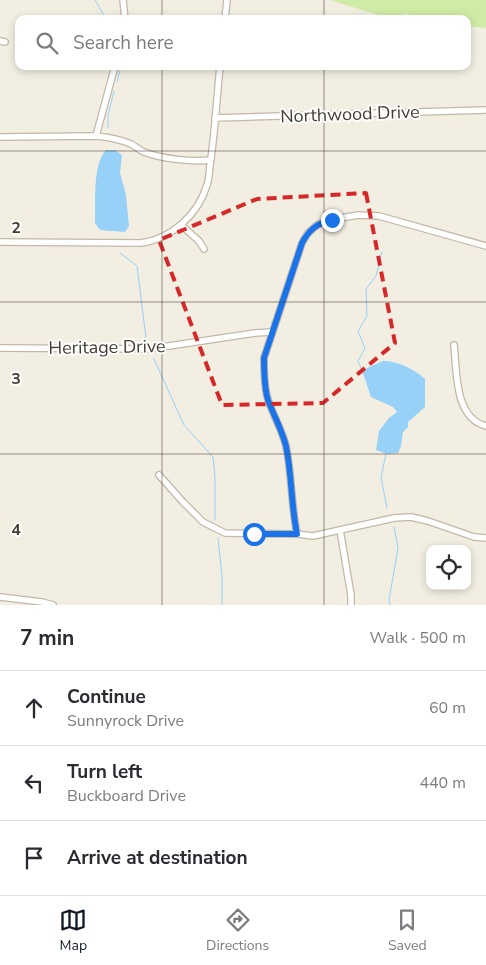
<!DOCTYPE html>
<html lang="en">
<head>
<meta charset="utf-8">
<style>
  :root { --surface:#fff; --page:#f2f2f3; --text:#2b2b33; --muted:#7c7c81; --line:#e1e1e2; --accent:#111827 }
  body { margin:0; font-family:"Nunito Sans",sans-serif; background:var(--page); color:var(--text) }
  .controls { position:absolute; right:15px; bottom:15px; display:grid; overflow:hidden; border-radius:10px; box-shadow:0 2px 8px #0003 }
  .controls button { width:45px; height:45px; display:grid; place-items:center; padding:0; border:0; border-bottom:1px solid var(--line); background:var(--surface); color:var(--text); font:25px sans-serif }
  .stop { position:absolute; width:15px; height:15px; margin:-11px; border:4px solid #1a73e8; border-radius:50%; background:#fff }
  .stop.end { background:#1a73e8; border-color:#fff; box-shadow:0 1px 5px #0008 }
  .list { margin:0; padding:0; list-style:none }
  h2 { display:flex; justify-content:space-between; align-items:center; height:65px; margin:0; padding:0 20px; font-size:21px }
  h2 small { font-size:16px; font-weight:400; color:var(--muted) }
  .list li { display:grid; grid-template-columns:32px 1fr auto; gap:15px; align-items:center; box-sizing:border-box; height:75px; padding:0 20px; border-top:1px solid var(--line) }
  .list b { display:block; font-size:19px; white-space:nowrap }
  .list p { margin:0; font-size:16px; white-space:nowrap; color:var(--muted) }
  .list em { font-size:16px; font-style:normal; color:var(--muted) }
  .icon { flex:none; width:28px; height:28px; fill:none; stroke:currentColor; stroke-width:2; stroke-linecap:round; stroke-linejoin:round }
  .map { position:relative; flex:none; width:486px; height:605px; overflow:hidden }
  .search { position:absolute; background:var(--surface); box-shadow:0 2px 8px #0003; left:15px; right:15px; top:15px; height:55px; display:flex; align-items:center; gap:12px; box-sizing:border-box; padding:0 18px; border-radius:10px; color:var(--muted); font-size:19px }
  .sheet { height:290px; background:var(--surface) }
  nav { display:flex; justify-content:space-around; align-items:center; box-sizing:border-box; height:70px; border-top:1px solid var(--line); background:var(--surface); font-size:14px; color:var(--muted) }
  nav a { display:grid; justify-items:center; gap:2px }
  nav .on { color:var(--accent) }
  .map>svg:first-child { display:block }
  .green { fill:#ceeca6 }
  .water { fill:#97d1f7 }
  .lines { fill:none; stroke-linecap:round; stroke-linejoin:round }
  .stream { stroke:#97d1f7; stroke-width:1 }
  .minor-casing { stroke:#c2b8a7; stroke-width:8 }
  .minor { stroke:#fff; stroke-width:5.5 }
  .route { stroke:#1a73e8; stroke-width:6 }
  .marked { fill:none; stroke:#d62828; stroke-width:4; stroke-dasharray:10 6; stroke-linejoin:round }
  .grid { fill:none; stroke:#453d32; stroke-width:1; stroke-opacity:0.55 }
  .labels { text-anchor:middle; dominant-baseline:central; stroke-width:4; stroke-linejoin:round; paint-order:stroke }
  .street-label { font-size:18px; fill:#453d32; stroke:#fff }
  .grid-label { font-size:16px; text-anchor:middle; font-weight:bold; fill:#453d32; stroke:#fff; stroke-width:4; stroke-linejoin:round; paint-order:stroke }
</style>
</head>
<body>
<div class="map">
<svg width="486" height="605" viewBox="0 0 486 605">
  <rect width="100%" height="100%" fill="#f3eee2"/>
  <polygon class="green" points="330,0 486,0 486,28 467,26 467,19 441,19 404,14 402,19 388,18"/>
  <g class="water">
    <path d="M 106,150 L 115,150 L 122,155 L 120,173 L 126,195 L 129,226 L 125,232 L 100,230 L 95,223 C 96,203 92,165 106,150 Z"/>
    <path d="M 383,361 C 398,361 414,369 425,379 L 425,407 L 408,422 L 408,427 L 403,432 L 401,446 L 398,453 L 387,454 L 376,450 L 379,431 L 389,418 L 397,412 L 393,407 L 371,397 L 363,373 L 365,369 Z"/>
  </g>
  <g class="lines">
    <g class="stream">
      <polyline points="95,0 106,19"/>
      <polyline points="117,82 121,66"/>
      <polyline points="108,128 108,115 114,91"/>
      <polyline points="120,253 137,266 146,338"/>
      <polyline points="154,359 184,425 213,457 215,477 215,520"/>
      <polyline points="364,375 358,361 365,348 358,331 367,316 366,289 376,276 382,252"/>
      <polyline points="386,454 381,477 387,508"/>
      <polyline points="218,538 222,576 222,605"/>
      <polyline points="390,605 389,600 398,548 394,527"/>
    </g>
    <g class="minor-casing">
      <g id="minor">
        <polyline points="123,0 125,19"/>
        <polyline points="225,19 227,0"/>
        <polyline points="0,41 5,42"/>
        <polyline points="215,118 486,110"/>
        <polyline points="96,136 115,66"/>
        <path d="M 0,137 L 96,136 C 108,137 119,139 131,144 C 135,146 139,150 144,152 C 162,159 192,162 210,160"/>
        <polyline points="181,225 199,241 204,249"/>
        <path d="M 0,242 L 141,243 C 171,239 198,215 207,185 C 210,177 209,167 211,159 C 215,128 217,97 220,66"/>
        <path d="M 454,345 C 457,371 454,418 486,426"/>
        <polyline points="0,348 149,349 255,333 272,332"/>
        <polyline points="159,475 183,502 203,522 225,533 297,534 313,536 394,518 411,517 428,521 474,537 486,538"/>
        <polyline points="340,530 351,595 351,605"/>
        <path d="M 297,534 C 291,505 292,475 286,446 C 282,429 272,414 267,396 C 264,384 264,371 264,358 L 302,243 L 308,233 L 317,225 L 328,220 L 359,215 L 379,216 L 486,246"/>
        <polyline points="0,597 42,602 53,605"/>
      </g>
    </g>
    <use href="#minor" class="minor"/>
  </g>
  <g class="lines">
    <path class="route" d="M 254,534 L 297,534 C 291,505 292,475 286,446 C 282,430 274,416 268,400 C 264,387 264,372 264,358 L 302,243 C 309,230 317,223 332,220"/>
  </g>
  <path class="marked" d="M 366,193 L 395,343 L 323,403 L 222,405 L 159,240 L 257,199 Z"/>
  <path class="grid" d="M 162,0 L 162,19M 324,0 L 324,19M 162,66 L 162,605M 324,66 L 324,605M 0,151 L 486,151M 0,302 L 486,302M 0,454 L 486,454"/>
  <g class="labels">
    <g class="street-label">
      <text transform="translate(350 114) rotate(-2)">Northwood Drive</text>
      <text transform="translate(107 347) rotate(-1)">Heritage Drive</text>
    </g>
  </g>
  <g class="grid-label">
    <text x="16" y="233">2</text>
    <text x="16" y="384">3</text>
    <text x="16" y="535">4</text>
  </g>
</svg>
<div class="controls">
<button><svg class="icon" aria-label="locate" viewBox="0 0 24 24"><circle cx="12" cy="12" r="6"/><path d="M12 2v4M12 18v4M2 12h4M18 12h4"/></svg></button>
</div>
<div class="stop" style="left:254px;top:534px"></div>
<div class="stop end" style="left:332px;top:220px"></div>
<div class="search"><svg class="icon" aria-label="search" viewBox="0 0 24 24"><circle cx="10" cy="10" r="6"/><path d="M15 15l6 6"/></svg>Search here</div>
</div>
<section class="sheet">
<h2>7 min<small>Walk · 500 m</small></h2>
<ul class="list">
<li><svg class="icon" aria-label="ahead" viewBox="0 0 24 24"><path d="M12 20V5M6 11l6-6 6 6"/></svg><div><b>Continue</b><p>Sunnyrock Drive</p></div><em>60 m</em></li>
<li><svg class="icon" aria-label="left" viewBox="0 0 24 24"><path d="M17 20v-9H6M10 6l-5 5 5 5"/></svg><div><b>Turn left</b><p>Buckboard Drive</p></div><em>440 m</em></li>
<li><svg class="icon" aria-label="arrive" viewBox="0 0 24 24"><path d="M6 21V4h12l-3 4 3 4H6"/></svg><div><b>Arrive at destination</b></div></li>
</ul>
</section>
<nav>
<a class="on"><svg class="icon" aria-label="map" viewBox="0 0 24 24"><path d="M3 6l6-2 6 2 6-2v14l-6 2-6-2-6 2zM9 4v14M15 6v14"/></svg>Map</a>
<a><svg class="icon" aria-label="directions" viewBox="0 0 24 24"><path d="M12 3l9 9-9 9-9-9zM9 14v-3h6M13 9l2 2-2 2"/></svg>Directions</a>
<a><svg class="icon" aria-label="saved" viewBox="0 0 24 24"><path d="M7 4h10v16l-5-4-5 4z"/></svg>Saved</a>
</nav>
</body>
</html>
